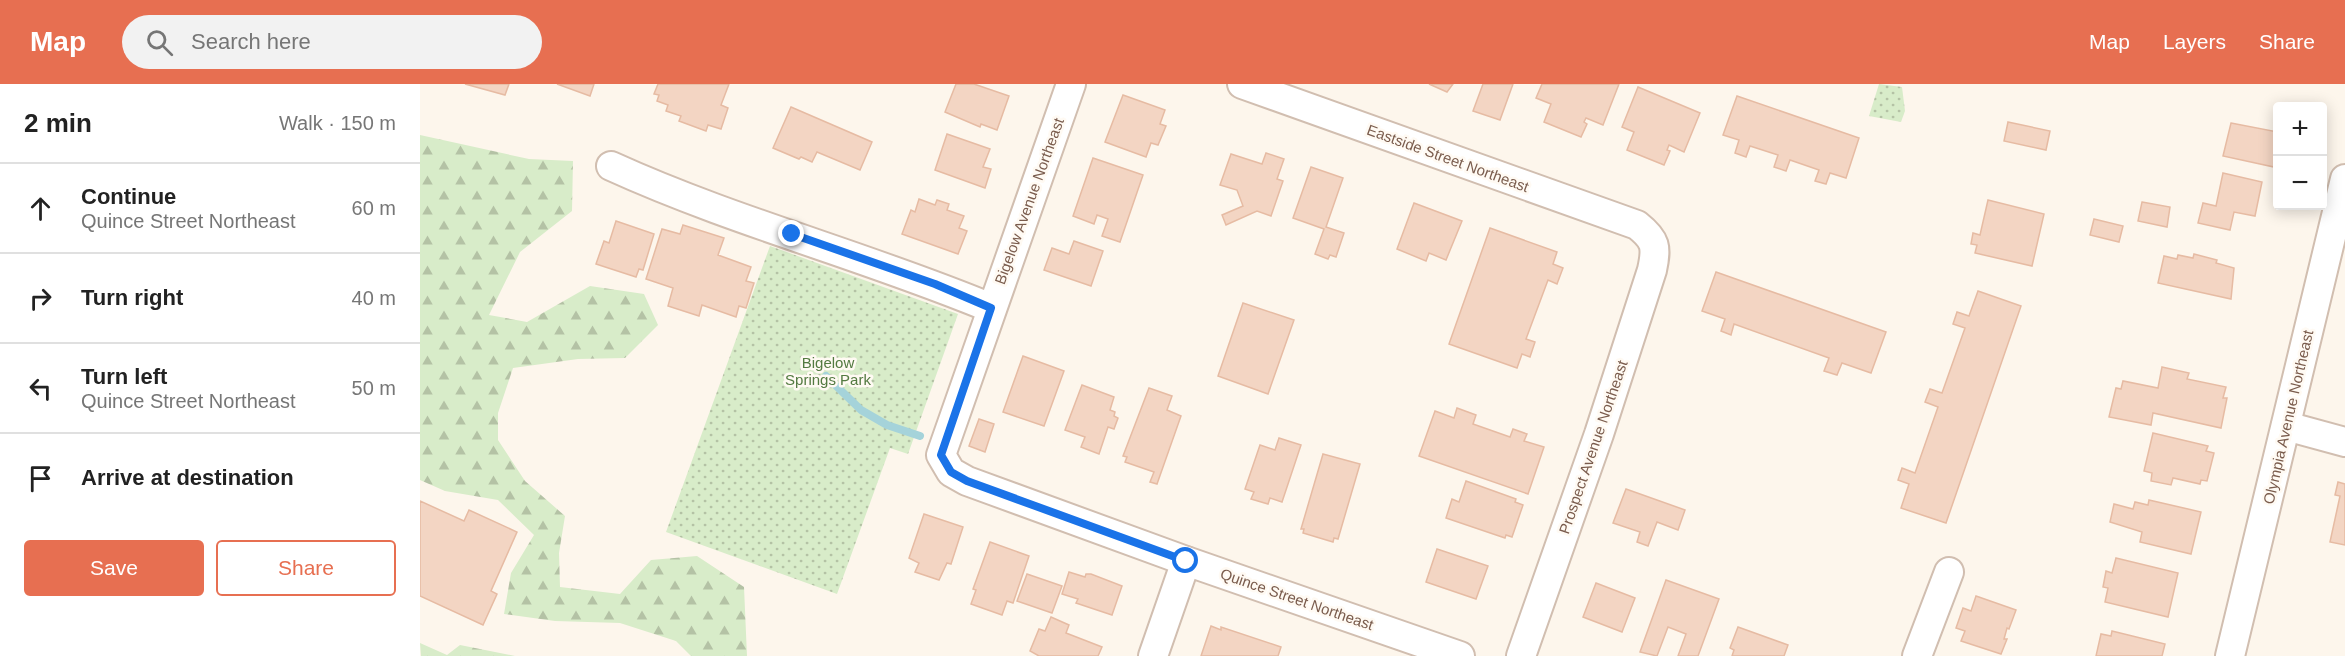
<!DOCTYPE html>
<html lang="en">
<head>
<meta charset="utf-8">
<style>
  :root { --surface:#fff; --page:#f2f2f2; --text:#222; --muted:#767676; --line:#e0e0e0; --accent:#e76f51 }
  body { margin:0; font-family:Arial,sans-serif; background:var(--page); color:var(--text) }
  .controls { position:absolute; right:18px; top:18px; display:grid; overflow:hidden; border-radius:6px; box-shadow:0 3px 15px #0003 }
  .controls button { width:54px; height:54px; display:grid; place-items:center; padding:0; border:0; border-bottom:2px solid var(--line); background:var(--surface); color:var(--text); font:30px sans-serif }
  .stop { position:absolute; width:18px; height:18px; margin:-14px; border:4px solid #1a73e8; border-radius:50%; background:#fff }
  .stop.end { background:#1a73e8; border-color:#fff; box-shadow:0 2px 6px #0008 }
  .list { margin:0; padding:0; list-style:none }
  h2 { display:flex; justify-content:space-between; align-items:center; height:78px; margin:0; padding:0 24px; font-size:26px }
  h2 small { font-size:20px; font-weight:400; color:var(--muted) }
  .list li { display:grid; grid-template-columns:39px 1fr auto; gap:18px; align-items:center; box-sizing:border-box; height:90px; padding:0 24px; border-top:2px solid var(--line) }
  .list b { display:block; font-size:22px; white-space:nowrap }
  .list p { margin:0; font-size:20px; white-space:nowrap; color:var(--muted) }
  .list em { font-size:20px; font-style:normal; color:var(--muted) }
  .actions { display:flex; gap:12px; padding:18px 24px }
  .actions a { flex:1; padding:14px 0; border:2px solid var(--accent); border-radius:6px; text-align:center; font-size:21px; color:var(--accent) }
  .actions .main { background:var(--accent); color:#fff }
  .icon { flex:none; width:33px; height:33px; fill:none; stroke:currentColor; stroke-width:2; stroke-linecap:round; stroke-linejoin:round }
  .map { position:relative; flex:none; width:1925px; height:572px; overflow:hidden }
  header { display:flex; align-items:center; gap:36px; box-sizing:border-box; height:84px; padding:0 30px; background:var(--accent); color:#fff }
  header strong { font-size:28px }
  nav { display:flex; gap:33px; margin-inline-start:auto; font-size:21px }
  .search { width:420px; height:54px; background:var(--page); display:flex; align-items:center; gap:15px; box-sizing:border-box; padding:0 21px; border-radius:33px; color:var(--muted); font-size:22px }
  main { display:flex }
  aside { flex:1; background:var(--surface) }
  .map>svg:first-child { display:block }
  .forest { fill:url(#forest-firs) }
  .park { fill:url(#park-dots) }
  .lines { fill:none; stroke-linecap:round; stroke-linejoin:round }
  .stream { stroke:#a5d3da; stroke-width:8 }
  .building { fill:#f3d5c3; stroke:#e6bba3; stroke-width:1.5 }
  .minor-casing { stroke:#d1beb0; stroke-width:32 }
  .minor { stroke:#fff; stroke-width:28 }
  .route { stroke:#1a73e8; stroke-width:8 }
  .labels { text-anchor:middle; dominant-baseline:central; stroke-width:5; stroke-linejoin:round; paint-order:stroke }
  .street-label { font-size:15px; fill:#7a5c4d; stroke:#fffaf3 }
  .park-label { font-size:15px; fill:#537a41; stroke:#fffaf3 }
</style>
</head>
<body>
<header>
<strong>Map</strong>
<div class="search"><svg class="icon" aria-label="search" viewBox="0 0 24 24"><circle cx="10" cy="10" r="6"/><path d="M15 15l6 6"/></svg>Search here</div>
<nav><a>Map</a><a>Layers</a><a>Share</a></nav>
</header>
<main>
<aside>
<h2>2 min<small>Walk · 150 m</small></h2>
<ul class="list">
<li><svg class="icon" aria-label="ahead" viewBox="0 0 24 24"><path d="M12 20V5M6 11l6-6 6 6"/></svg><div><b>Continue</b><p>Quince Street Northeast</p></div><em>60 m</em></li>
<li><svg class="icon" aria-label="right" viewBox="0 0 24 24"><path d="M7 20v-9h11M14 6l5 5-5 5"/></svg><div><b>Turn right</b></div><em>40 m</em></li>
<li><svg class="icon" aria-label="left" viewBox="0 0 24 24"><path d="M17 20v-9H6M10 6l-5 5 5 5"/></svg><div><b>Turn left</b><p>Quince Street Northeast</p></div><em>50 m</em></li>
<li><svg class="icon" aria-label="arrive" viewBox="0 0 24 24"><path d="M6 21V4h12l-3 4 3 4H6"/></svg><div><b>Arrive at destination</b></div></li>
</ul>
<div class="actions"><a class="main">Save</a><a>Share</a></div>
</aside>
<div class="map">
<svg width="1925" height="572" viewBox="0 0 1925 572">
  <defs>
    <pattern id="forest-firs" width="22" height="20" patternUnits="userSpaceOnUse" patternTransform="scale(1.5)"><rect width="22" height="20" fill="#d8ecc9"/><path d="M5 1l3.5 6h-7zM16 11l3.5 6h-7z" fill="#b4c2a5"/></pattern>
    <pattern id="park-dots" width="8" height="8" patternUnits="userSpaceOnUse" patternTransform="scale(1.5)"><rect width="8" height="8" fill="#d8ecc9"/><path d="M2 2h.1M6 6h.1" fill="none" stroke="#b4c2a5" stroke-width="1.8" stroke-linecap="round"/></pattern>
  </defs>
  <rect width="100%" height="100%" fill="#fdf6ec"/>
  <g class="forest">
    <polygon points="0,51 109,75 153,77 152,127 100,168 69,231 107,238 170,202 224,210 238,241 205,274 158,275 93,284 78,329 78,356 105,397 145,432 139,469 140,503 200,510 231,476 277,472 324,503 327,572 271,572 256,557 200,539 135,537 84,530 91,489 114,451 78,416 25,407 0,396"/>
    <polygon points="0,559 27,571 40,561 95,572 1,572"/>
  </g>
  <g class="park">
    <polygon points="1459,0 1482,3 1485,27 1481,38 1449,32"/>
    <polygon points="350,162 538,230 488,370 470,364 417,510 246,448"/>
  </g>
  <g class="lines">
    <polyline class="stream" points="406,292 441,326 467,341 500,352"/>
  </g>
  <g class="building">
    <polygon points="45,0 89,0 85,11"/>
    <polygon points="137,0 174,0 170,12"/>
    <polygon points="238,0 309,0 301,21 308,24 301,45 288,41 286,47 259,37 261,32 246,27 248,21 237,17 239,11 234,10"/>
    <polygon points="536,0 554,0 589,12 577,46 561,40 560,43 525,28"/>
    <polygon points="1009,0 1033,0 1027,8"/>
    <polygon points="1063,0 1093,0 1080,36 1053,27"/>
    <polygon points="1122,0 1199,0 1183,41 1166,34 1164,38 1167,40 1161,53 1124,38 1131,20 1116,14"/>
    <polygon points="1218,3 1280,29 1264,68 1249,61 1247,66 1250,67 1244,81 1207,66 1214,48 1202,43"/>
    <polygon points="703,11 745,26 740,40 746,42 738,61 731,59 726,73 685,58"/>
    <polygon points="1317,12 1439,54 1426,94 1410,89 1406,100 1395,97 1399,86 1370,76 1366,87 1354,83 1358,71 1330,62 1326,73 1315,69 1319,56 1303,51"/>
    <polygon points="371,23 452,58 440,86 397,68 392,78 381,73 379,75 353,64"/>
    <polygon points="1588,38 1630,47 1626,66 1584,57"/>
    <polygon points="1811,39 1858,48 1858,67 1854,83 1803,72"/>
    <polygon points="527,50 570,65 563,83 571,85 565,104 515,86"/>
    <polygon points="846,69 864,75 857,95 863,97 851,132 837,127 806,141 802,131 823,122 817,106 800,101 811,70 842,80"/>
    <polygon points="673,74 723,91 700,158 682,152 688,135 677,131 674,140 653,132"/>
    <polygon points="891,83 923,94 906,143 924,149 916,173 910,171 908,175 895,170 904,145 873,134"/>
    <polygon points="1803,89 1842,98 1835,132 1814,128 1810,146 1778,139 1783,119 1796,122"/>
    <polygon points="499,115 515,121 517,116 529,120 527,126 544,132 539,144 547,147 538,170 482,150 491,126 495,128"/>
    <polygon points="1568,116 1624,130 1612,182 1555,169 1557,161 1551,160 1553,149 1560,151"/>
    <polygon points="1722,118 1750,123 1747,143 1718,137"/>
    <polygon points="994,119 1042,137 1026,176 1009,169 1006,177 977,165"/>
    <polygon points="1674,135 1703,142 1699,158 1670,151"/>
    <polygon points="196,137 234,150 223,186 219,185 216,193 176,180 184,157 189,159"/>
    <polygon points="263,141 304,154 298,171 331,183 326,197 334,199 326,224 319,222 316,233 282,221 279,232 248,222 253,204 226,195 242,145 260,150"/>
    <polygon points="1070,144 1137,168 1133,180 1143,184 1137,200 1128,196 1106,255 1115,258 1110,273 1102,270 1097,284 1029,260"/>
    <polygon points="654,157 683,167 671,202 624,186 632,164 649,170"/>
    <polygon points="1774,170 1797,176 1796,179 1814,184 1811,215 1738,199 1744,172 1757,175 1758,171 1773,174"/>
    <polygon points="1296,188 1466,248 1451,289 1422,279 1417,291 1404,287 1409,274 1314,240 1311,251 1301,247 1305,235 1282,227"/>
    <polygon points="1558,207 1601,222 1526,439 1481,424 1489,400 1478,396 1482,384 1495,389 1518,323 1505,318 1510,305 1522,309 1545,244 1533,240 1537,228 1549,232"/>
    <polygon points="823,219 874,236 848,310 798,292"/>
    <polygon points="603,272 644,287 624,342 583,328"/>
    <polygon points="1742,283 1769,289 1767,295 1806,303 1803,314 1807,314 1801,344 1733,329 1731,341 1689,333 1696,304 1701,305 1703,297 1738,304"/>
    <polygon points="662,301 694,313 690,326 695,328 694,332 698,334 694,345 688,343 679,370 661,363 665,353 645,346"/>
    <polygon points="729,304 752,312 747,326 761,332 737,400 730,398 734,388 705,378 707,373 703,372"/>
    <polygon points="1037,324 1056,331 1053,340 1090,353 1093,345 1107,350 1104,357 1124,363 1108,410 999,372 1015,327 1034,334"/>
    <polygon points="559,335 574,340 565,368 549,362"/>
    <polygon points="1733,349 1788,362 1786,367 1794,369 1787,397 1781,396 1780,400 1753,394 1751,401 1731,397 1732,389 1724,387"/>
    <polygon points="859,354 881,361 862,418 850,414 848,420 831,415 834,408 825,405 840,361 855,366"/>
    <polygon points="903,370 940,380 918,455 914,454 913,458 883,449 884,445 881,445"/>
    <polygon points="1046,397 1096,415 1095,418 1103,421 1092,453 1086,451 1085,454 1026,434 1032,415 1039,418"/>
    <polygon points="1918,398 1925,400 1925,461 1910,458 1920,412 1915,411"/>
    <polygon points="1206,405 1265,426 1258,446 1237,438 1228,462 1217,458 1220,448 1193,439"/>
    <polygon points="1729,416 1781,428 1771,470 1720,458 1722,448 1690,438 1694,420 1713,425 1715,418 1728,421"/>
    <polygon points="0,417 44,437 49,426 97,448 71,507 77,510 63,541 0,512"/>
    <polygon points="504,430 543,443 531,480 527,479 519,496 495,488 499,479 489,474"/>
    <polygon points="570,458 609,472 593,519 587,517 582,531 551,520 556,506 553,505"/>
    <polygon points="1017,465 1068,482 1056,515 1006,498"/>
    <polygon points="1696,474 1758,489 1748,533 1685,518 1688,504 1683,503 1686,487 1692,489"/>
    <polygon points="649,488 665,493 666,490 671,490 702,502 692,531 656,519 658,515 642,510"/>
    <polygon points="607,490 642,502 632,529 597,517"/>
    <polygon points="1246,496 1299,515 1278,572 1258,572 1266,550 1248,543 1237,572 1220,568"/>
    <polygon points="1176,499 1215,514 1202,548 1163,533"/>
    <polygon points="1556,512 1596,526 1589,545 1587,544 1584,555 1587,555 1581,570 1541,557 1545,547 1536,544 1543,524 1551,527"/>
    <polygon points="631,533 649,541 646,549 682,563 678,572 619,572 610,567 619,545 625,547"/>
    <polygon points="791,542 801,546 801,543 861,563 858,572 781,572"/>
    <polygon points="1318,543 1368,561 1364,572 1312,572 1314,566 1310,564"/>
    <polygon points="1692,547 1745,560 1742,572 1676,572 1681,550 1691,552"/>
  </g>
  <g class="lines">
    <g class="minor-casing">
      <g id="minor">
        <polyline points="651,0 521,371 531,388 547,397 766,477 1040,572"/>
        <path d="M 822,0 L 1217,141 C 1236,156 1237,163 1232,186 L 1179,350 L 1101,572"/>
        <path d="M 191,82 C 314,138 446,172 571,224"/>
        <polyline points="1866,342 1925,358"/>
        <polyline points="733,572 766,477"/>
        <polyline points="1497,572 1529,488"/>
        <polyline points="1810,572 1925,95"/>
      </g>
    </g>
    <use href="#minor" class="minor"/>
  </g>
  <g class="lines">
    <polyline class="route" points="372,150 515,200 571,224 521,371 531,388 547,397 766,477"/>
  </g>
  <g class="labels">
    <g class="street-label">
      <text transform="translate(1028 74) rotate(20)">Eastside Street Northeast</text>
      <text transform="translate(609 117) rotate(-70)">Bigelow Avenue Northeast</text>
      <text transform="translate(1868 333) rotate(-77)">Olympia Avenue Northeast</text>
      <text transform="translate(1173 363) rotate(-71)">Prospect Avenue Northeast</text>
      <text transform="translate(877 515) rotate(19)">Quince Street Northeast</text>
    </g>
    <g class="park-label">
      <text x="408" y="278">Bigelow<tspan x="408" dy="17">Springs Park</tspan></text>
    </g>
  </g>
</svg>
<div class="controls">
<button>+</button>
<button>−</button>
</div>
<div class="stop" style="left:766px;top:477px"></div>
<div class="stop end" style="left:372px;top:150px"></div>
</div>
</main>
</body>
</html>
